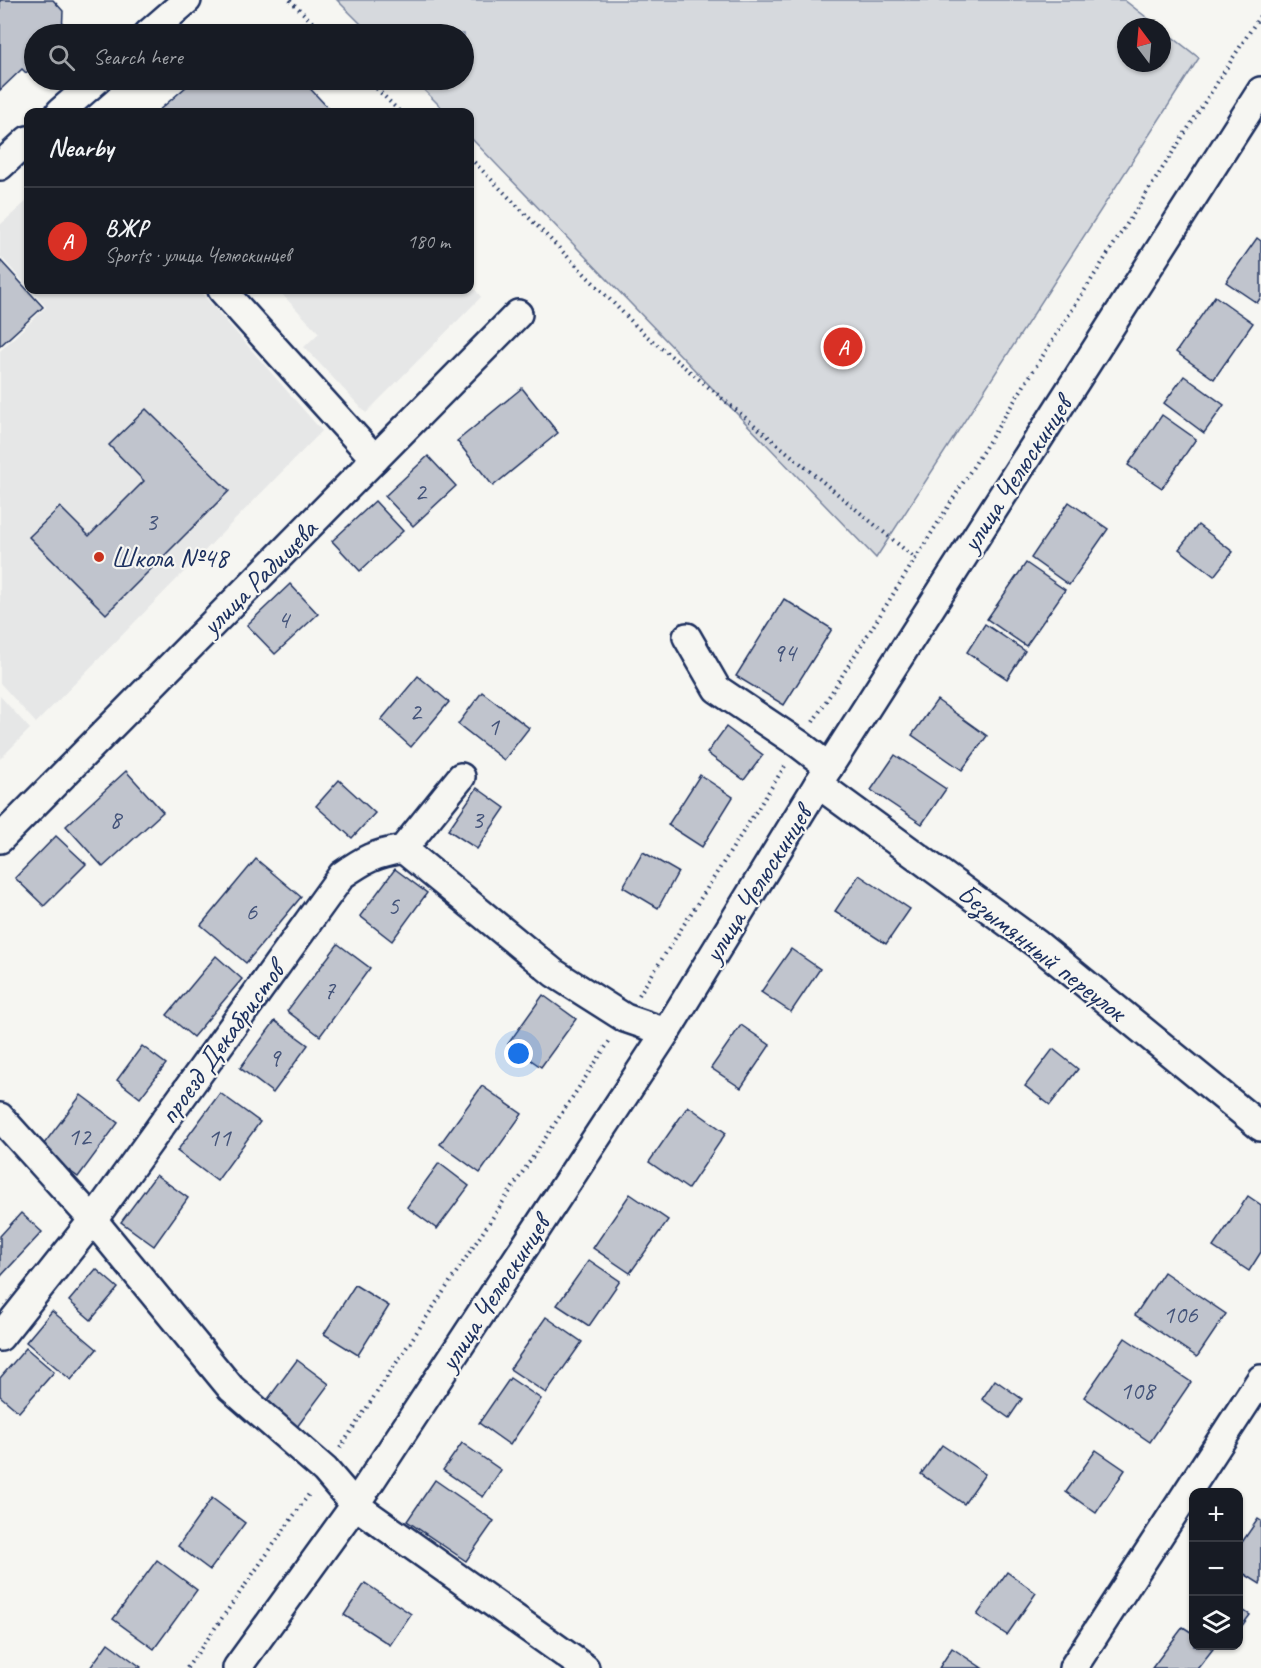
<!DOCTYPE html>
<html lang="en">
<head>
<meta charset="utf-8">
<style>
  :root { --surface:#171b24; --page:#20242c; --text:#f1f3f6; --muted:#9ea1a6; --line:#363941; --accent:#d93025 }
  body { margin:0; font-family:Caveat,sans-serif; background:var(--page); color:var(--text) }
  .controls { position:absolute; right:18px; bottom:18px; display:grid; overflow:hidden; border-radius:12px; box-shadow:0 2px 4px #0004 }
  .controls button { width:54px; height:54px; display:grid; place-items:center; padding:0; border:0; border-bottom:2px solid var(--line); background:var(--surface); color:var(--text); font:30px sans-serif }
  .compass { position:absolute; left:1117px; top:18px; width:54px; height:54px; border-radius:50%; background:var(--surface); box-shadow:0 2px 4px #0004; rotate:344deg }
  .you { position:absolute; left:519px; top:1054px; width:21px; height:21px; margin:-15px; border:4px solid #fff; border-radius:50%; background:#1a73e8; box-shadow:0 0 0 9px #1a73e833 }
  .badge { display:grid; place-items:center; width:39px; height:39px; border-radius:50%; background:var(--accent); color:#fff; font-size:20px; font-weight:700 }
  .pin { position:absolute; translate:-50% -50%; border:3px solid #fff; box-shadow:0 2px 6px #0006 }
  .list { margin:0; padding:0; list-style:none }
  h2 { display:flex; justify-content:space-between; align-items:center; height:78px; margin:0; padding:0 24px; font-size:26px }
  h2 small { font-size:20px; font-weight:400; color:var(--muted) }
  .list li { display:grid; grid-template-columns:39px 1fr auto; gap:18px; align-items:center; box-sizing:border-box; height:108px; padding:0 24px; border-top:2px solid var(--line) }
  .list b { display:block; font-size:22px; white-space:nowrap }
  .list p { margin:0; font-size:20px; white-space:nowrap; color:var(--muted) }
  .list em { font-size:20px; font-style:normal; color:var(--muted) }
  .icon { flex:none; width:33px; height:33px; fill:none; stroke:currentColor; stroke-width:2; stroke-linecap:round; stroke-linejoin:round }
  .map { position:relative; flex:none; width:1261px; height:1668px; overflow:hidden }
  .search { position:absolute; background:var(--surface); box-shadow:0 2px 4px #0004; left:24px; top:24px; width:450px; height:66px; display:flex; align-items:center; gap:15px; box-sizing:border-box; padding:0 21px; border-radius:33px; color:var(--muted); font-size:22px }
  .panel { position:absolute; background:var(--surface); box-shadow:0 2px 4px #0004; left:24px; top:108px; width:450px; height:186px; border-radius:12px }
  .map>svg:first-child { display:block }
  .built { fill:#e6e7e7 }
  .green { fill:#d6d9dd; stroke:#78849e; stroke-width:1.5 }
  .building { fill:#c0c4cd; stroke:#1b2f5e; stroke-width:1.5 }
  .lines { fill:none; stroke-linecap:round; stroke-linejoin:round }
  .minor-casing { stroke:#1b2f5e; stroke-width:32 }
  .path { stroke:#1b2f5e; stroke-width:4; stroke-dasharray:1.5 4.5; stroke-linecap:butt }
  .minor { stroke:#f6f6f2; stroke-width:27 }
  .poi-dot { fill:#c8321e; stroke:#f6f6f2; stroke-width:2 }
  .labels { text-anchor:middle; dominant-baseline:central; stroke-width:4.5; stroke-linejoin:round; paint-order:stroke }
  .number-label { font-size:26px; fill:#44547a }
  .street-label { font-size:28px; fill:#1b2f5e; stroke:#f6f6f2 }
  .poi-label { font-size:28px; fill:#1b2f5e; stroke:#f6f6f2; text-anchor:start }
</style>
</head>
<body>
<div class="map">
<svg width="1261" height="1668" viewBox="0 0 1261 1668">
  <rect width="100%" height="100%" fill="#f6f6f2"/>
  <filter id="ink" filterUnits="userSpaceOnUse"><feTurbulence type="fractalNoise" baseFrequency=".0167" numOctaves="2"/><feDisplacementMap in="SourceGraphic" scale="12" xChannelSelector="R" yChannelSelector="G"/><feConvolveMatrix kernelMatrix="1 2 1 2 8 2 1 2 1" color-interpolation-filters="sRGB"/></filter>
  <g filter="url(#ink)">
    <g class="built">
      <polygon points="28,200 28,287 0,256 0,225"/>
      <polygon points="470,283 481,297 366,413 304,347 319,333 278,290 470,290"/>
      <polygon points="31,290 199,290 322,431 36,723 0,683 0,351 46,307"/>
      <polygon points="0,696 30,729 0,759"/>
    </g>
    <polygon class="green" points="337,0 1124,0 1159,27 1126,27 1126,63 1162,63 1162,29 1199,58 876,558 470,137 470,112 446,112 414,80 464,80 464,34 371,34"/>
    <g class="building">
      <polygon points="0,0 53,0 63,11 62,34 34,34 34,65 26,73 22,69 0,90"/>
      <polygon points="194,80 302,80 332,112 157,112"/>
      <polygon points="1257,238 1261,241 1261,297 1257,303 1226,282"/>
      <polygon points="0,260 43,307 0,346"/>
      <polygon points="1215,296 1253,323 1214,379 1176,352"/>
      <polygon points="1184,376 1224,405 1204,433 1164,403"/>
      <polygon points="522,388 558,433 493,486 457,441"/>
      <polygon points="146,409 229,491 106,614 29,537 60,507 89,536 144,481 109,445"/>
      <polygon points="1162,415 1196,439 1162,488 1128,465"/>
      <polygon points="428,456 456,486 413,526 385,496"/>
      <polygon points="375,501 403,531 360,571 332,541"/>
      <polygon points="1069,502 1108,529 1069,585 1031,558"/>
      <polygon points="1198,525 1233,552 1214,576 1179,549"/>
      <polygon points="1026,563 1065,590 1026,646 987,619"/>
      <polygon points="290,584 318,614 275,654 247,625"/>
      <polygon points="784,599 832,629 784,705 736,676"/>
      <polygon points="985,624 1025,651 1007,679 967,652"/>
      <polygon points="418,676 449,702 411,747 381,720"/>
      <polygon points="482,692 529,728 504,760 458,724"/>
      <polygon points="937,700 987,736 962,770 912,735"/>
      <polygon points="726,727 763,755 744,780 707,753"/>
      <polygon points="895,755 946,789 922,824 871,790"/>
      <polygon points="126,771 163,812 103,867 66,826"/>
      <polygon points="700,775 733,797 702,847 668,825"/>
      <polygon points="339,780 375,813 352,838 316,806"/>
      <polygon points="477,788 505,808 477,849 448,830"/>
      <polygon points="56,836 86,864 44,906 15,878"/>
      <polygon points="643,852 678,872 658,908 623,887"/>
      <polygon points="256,859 301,897 246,963 201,925"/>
      <polygon points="395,869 427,893 392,941 360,916"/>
      <polygon points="859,875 910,909 886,944 835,911"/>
      <polygon points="338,944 370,968 320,1036 287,1011"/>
      <polygon points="791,949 820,969 791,1012 761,992"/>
      <polygon points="216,956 242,979 193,1037 167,1015"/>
      <polygon points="543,995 576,1019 541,1067 508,1044"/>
      <polygon points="275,1021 308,1045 273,1093 240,1068"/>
      <polygon points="741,1025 770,1045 741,1088 711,1068"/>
      <polygon points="142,1046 166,1064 140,1098 117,1080"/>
      <polygon points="1053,1049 1078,1069 1050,1105 1025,1086"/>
      <polygon points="482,1086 522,1114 480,1173 440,1144"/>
      <polygon points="220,1093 260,1122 217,1181 177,1151"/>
      <polygon points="81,1095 118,1123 78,1177 40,1149"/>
      <polygon points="688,1106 726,1133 688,1189 649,1162"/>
      <polygon points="439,1163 469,1186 437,1229 407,1207"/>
      <polygon points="156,1175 188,1198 154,1246 121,1222"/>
      <polygon points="630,1194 668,1220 630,1273 593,1248"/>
      <polygon points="1248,1196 1261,1205 1261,1252 1249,1271 1213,1247"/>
      <polygon points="21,1213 42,1232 0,1277 0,1236"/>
      <polygon points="589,1260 620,1281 589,1326 557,1305"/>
      <polygon points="96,1269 118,1288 91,1320 69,1301"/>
      <polygon points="1164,1272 1226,1314 1197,1357 1135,1315"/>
      <polygon points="355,1285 389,1306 358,1355 324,1334"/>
      <polygon points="52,1311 97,1349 71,1380 26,1342"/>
      <polygon points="546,1317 582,1342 546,1393 510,1369"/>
      <polygon points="1125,1338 1191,1382 1150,1442 1084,1397"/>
      <polygon points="26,1348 54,1372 19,1412 0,1396 0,1378"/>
      <polygon points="297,1360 329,1384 294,1431 262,1407"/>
      <polygon points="510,1378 541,1399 510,1445 479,1423"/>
      <polygon points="995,1380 1022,1399 1009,1418 982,1399"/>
      <polygon points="462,1443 501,1470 483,1497 443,1470"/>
      <polygon points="942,1445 985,1474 964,1504 921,1474"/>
      <polygon points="1096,1450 1125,1470 1096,1513 1066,1492"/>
      <polygon points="435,1480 494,1521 466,1561 407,1521"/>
      <polygon points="212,1498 245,1523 210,1570 178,1546"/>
      <polygon points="1258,1519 1261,1521 1261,1582 1260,1584 1238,1570 1238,1548"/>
      <polygon points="157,1560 197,1590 154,1649 113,1619"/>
      <polygon points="1007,1572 1036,1593 1007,1635 977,1615"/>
      <polygon points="365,1583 411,1614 390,1645 344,1615"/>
      <polygon points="1238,1607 1250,1615 1238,1631"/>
      <polygon points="1183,1627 1194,1634 1194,1646 1208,1646 1213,1649 1198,1668 1152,1668"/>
      <polygon points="108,1643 141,1667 140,1668 90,1668"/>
      <polygon points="952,1648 982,1668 939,1668"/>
    </g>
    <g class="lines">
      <g class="minor-casing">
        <g id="minor">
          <polyline points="148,34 187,0"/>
          <polyline points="60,112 97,80"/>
          <polyline points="0,166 28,140"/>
          <polyline points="222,290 375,459"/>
          <polyline points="687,637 717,689 799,744 829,767"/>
          <polyline points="818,784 1037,944 1261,1127"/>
          <polyline points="0,839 518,314"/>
          <polyline points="403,849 554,973 625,1018 666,1032"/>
          <polyline points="0,1117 93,1220 231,1388 325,1470 355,1505 585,1668"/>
          <path d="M 0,1337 L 93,1220 L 342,875 C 365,859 374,854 403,849 L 461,777"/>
          <polyline points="237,1668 355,1505 666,1032 818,784 1261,91"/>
          <polyline points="1073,1668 1261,1379"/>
        </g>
      </g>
      <g class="path">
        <polyline points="290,0 324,34"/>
        <polyline points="368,80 400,112"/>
        <polyline points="470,158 642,332 916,559"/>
        <polyline points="813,722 1035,368 1261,14"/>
        <polyline points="639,995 785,766"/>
        <polyline points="340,1448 611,1039"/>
        <polyline points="187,1668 309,1494"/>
      </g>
      <use href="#minor" class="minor"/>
    </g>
  </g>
  <circle class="poi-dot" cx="99" cy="557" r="6"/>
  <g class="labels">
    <g class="number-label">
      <text x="420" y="491">2</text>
      <text x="151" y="521">3</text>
      <text x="283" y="619">4</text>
      <text x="784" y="652">94</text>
      <text x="415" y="711">2</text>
      <text x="493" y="726">1</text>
      <text x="115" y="819">8</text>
      <text x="477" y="819">3</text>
      <text x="393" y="905">5</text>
      <text x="251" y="911">6</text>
      <text x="329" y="990">7</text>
      <text x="274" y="1057">9</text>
      <text x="79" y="1136">12</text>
      <text x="219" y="1137">11</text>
      <text x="1180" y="1314">106</text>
      <text x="1137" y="1390">108</text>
    </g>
    <g class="street-label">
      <text transform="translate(1016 474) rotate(-57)">улица Челюскинцев</text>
      <text transform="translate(259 577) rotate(-45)">улица Радищева</text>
      <text transform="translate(757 884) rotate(-58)">улица Челюскинцев</text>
      <text transform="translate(1042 952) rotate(38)">Безымянный переулок</text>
      <text transform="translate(221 1043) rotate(-54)">проезд Декабристов</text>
      <text transform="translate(494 1293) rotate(-57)">улица Челюскинцев</text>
    </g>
    <g class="poi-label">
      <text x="111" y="557">Школа №48</text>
    </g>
  </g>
</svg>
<div class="controls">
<button>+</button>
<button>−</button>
<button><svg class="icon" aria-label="layers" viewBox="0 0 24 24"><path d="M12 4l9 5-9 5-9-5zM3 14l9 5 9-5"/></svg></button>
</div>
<svg class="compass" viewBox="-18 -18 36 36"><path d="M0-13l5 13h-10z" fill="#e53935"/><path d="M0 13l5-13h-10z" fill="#9ea1a6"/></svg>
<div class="you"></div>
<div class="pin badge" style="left:843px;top:347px">A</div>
<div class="search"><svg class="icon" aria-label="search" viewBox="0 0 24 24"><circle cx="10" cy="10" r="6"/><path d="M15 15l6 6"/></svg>Search here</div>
<section class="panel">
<h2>Nearby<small></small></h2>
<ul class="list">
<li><span class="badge">A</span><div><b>ВЖР</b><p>Sports · улица Челюскинцев</p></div><em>180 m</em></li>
</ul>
</section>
</div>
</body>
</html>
